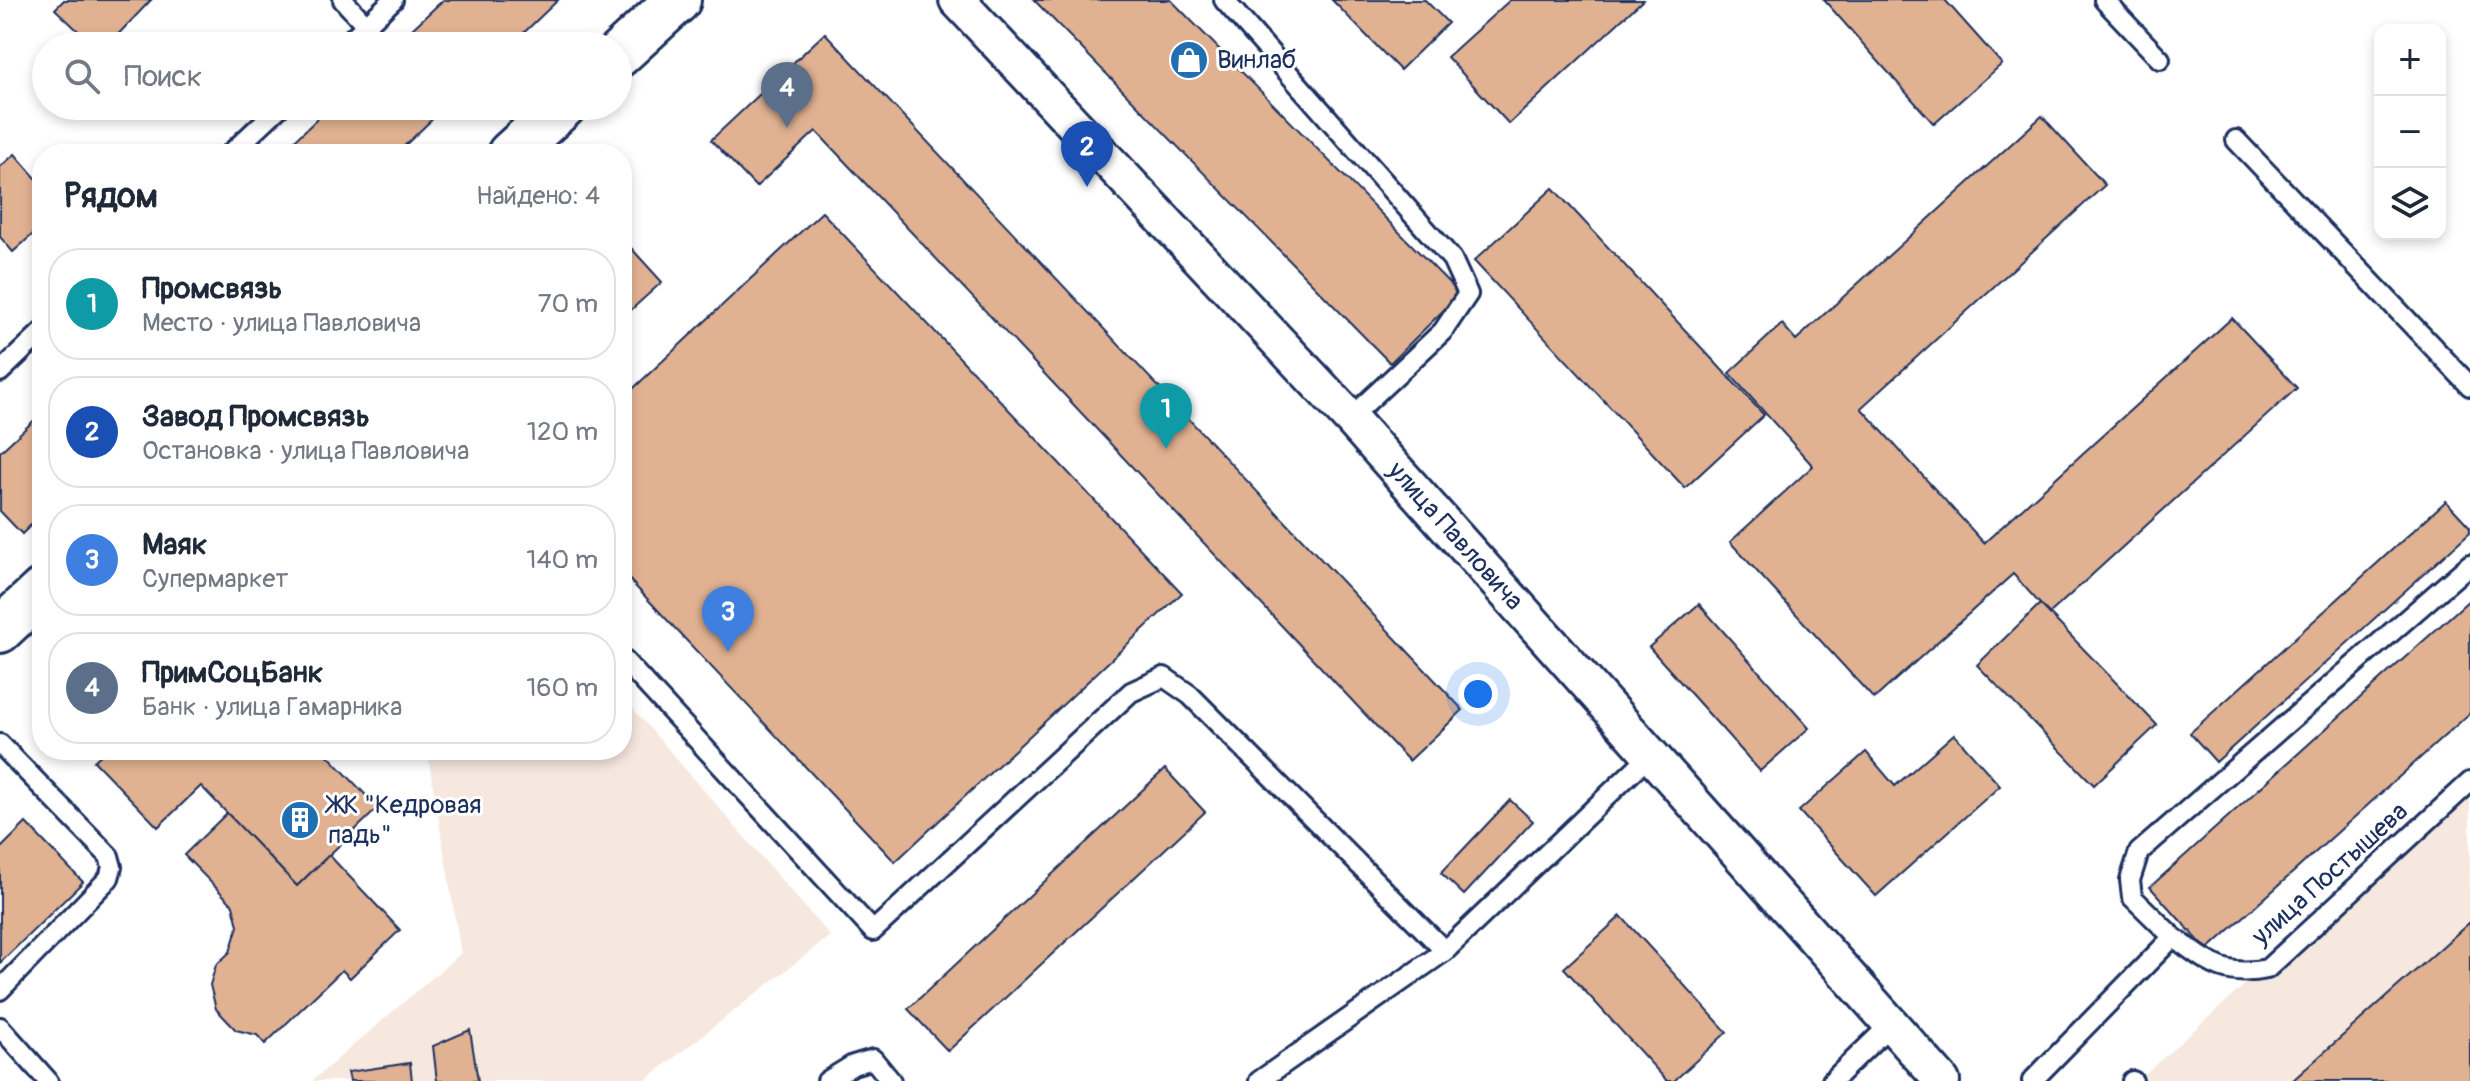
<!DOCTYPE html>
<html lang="ru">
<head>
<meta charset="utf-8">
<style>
  :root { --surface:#fff; --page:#f6f6f7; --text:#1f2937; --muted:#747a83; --line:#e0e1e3; --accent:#2563eb }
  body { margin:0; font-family:Pangolin,sans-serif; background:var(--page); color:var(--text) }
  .controls { position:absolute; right:24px; top:24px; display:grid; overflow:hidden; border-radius:16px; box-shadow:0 4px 12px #0003 }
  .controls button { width:72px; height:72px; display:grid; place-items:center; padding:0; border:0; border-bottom:2px solid var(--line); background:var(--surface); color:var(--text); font:40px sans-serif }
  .you { position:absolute; left:1478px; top:694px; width:28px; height:28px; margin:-20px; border:6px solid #fff; border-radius:50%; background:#1a73e8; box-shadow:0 0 0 12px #1a73e833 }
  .badge { display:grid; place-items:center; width:52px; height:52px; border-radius:50%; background:var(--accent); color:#fff; font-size:26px; font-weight:700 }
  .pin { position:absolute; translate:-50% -66px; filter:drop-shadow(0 2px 4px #0008) }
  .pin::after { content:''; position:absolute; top:42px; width:28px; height:24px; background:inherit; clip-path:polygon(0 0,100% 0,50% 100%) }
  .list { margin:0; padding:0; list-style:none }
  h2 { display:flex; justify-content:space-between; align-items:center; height:104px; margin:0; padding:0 32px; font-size:34px }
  h2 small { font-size:26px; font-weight:400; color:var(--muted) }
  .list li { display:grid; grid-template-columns:52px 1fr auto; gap:24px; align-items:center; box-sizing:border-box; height:112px; margin:0 16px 16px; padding:0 16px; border:2px solid var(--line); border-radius:32px }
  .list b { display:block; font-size:30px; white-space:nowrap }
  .list p { margin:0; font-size:26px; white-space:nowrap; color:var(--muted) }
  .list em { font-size:26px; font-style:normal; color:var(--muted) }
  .icon { flex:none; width:44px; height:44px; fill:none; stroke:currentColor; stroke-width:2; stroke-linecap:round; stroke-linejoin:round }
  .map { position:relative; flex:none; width:2470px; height:1081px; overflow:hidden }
  .search { position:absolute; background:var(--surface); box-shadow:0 4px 12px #0003; left:32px; top:32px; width:600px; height:88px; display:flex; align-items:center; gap:20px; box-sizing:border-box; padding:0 28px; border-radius:44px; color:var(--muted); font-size:30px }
  .panel { position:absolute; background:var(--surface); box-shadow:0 4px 12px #0003; left:32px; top:144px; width:600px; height:616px; border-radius:32px }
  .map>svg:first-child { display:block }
  .built { fill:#f6e8de }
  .building { fill:#e1b292; stroke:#1b2f5e; stroke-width:2 }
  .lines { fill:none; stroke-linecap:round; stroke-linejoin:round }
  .lane-casing { stroke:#1b2f5e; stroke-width:24 }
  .street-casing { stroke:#1b2f5e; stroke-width:40 }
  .secondary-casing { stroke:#1b2f5e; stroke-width:50 }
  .lane { stroke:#fff; stroke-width:18 }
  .street { stroke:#fff; stroke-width:34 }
  .secondary { stroke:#fff; stroke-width:44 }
  .labels { text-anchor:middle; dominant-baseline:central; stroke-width:6; stroke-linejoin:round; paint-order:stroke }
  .poi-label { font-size:26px; fill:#1b2f5e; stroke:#fff; text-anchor:start }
  .street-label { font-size:26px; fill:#1b2f5e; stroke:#fff }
</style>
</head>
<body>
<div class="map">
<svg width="2470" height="1081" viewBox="0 0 2470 1081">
  <rect width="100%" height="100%" fill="#fff"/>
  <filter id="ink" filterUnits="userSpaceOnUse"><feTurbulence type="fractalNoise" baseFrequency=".0125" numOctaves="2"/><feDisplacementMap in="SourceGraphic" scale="16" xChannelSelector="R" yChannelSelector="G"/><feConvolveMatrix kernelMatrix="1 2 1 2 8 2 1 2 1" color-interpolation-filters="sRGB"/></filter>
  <g filter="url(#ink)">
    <g class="built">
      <polygon points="622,696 830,936 644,1081 312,1081 461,953 427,750 622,750"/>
      <polygon points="2470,784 2470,1081 2137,1081"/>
    </g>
    <g class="building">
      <polygon points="64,0 151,0 107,46 94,46 55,9"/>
      <polygon points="443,0 558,0 510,46 394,46"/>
      <polygon points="1034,0 1171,0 1460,294 1390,363"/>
      <polygon points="1332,0 1425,0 1448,23 1400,70"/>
      <polygon points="1510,0 1643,0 1509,124 1447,57"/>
      <polygon points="1824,0 1945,0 2002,64 1934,124"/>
      <polygon points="825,33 1463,710 1409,761 816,131 756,187 711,140"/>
      <polygon points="331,106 446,106 396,154 284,154 282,152"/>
      <polygon points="2042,116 2105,185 1861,408 1984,543 2232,318 2297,388 2049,614 2013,574 1874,699 1730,542 1813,466 1729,373 1782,324 1796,340"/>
      <polygon points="15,154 42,185 42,226 13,252 0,237 0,167"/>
      <polygon points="1553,188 1764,415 1685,488 1474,261"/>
      <polygon points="822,212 1182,593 895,862 622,572 622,399"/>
      <polygon points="622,238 662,282 622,318"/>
      <polygon points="42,413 42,514 22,534 0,511 0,452"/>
      <polygon points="2446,501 2470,527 2470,532 2216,762 2190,733"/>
      <polygon points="2470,599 2470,713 2207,950 2150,887"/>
      <polygon points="1699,604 1809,728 1760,771 1649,647"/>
      <polygon points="2040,604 2157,725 2094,785 1977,665"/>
      <polygon points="1954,734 2000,786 1876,896 1799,811 1866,752 1895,786"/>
      <polygon points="106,750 323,750 378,808 297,886 201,786 158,827 94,761"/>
      <polygon points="1165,769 1205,812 948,1051 908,1009"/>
      <polygon points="1510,800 1533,821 1464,895 1441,873"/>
      <polygon points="227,813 297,886 329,855 400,930 350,978 342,970 265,1044 257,1035 236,1030 216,1009 210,985 216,965 230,952 238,926 233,905 184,855"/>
      <polygon points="26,823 83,882 0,963 0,849"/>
      <polygon points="1621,916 1727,1032 1674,1081 1667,1081 1564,968"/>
      <polygon points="2470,922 2470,1081 2292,1081"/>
      <polygon points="470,1030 478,1081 437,1081 433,1046"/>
      <polygon points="410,1063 412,1081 350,1081 348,1072"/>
    </g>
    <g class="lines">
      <g class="lane-casing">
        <g id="lane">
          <polyline points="343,0 366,25"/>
          <polyline points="1224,0 1452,259 1468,294 1443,331 1350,418"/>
          <polyline points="2104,0 2160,59"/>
          <polyline points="344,46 393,0"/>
          <polyline points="2236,140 2470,386"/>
          <polyline points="230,154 281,106"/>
          <polyline points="0,372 42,332"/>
          <polyline points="622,658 873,931 1131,692 1164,677 1190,695 1445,951"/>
          <polyline points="0,744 109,856 112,867 109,878 0,990"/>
          <path d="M 2173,937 C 2209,962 2222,978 2267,969 L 2470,782"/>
          <polyline points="0,1027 48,1081"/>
          <polyline points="827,1081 853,1065 873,1059 891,1081"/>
          <polyline points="1259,1081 1445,951 1649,756"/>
          <polyline points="1832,1081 1891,1024"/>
          <polyline points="2032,1081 2173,937 2132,897 2130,880 2139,852 2470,564"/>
          <polyline points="2132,1081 2133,1081"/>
        </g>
      </g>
      <g class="street-casing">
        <g id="street">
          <path id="s1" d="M 957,0 L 1350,418 L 1942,1081"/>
        </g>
      </g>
      <g class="secondary-casing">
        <g id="secondary">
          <polyline points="618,55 678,0"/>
          <polyline points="510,154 563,106"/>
          <polyline points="0,630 42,591"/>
        </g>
      </g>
      <use href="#lane" class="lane"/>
      <use href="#street" class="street"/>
      <use href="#secondary" class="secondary"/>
    </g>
  </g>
  <defs>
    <g id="shop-disc" transform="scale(2)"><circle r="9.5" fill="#1f6fb2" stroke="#fff"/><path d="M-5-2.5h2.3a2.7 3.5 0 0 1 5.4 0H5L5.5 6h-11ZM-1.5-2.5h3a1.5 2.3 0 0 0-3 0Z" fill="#fff"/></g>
    <g id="building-disc" transform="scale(2)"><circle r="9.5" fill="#1f6fb2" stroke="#fff"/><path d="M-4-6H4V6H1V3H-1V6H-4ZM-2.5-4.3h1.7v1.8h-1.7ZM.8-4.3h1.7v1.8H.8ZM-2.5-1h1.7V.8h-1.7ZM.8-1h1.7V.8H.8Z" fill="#fff"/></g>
  </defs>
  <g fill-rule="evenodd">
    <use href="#shop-disc" x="1189" y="60"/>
    <use href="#building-disc" x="300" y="820"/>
  </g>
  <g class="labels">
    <g class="poi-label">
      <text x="1217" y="60">Винлаб</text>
      <text x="328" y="805">ЖК "Кедровая<tspan x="328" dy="30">падь"</tspan></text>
    </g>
    <g class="street-label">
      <text stroke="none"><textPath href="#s1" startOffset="732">улица Павловича</textPath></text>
      <text transform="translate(2330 874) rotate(-42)">улица Постышева</text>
    </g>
  </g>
</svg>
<div class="controls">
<button>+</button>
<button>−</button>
<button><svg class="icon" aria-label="layers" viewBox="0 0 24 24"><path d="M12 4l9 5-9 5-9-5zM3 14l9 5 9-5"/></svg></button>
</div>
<div class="you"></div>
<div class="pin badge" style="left:1166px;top:449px;background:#0f9aa8">1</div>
<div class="pin badge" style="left:1087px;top:187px;background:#1a4fb4">2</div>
<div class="pin badge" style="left:728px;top:652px;background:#3f7fe0">3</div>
<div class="pin badge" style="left:787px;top:128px;background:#5c6f8a">4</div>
<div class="search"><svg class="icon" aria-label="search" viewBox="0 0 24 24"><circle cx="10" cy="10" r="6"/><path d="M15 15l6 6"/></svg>Поиск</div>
<section class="panel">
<h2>Рядом<small>Найдено: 4</small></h2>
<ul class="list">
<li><span class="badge" style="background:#0f9aa8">1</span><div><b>Промсвязь</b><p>Место · улица Павловича</p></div><em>70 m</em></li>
<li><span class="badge" style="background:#1a4fb4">2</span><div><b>Завод Промсвязь</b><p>Остановка · улица Павловича</p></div><em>120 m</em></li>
<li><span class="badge" style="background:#3f7fe0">3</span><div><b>Маяк</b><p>Супермаркет</p></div><em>140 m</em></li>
<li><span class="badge" style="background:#5c6f8a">4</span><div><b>ПримСоцБанк</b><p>Банк · улица Гамарника</p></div><em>160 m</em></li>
</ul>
</section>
</div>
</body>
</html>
